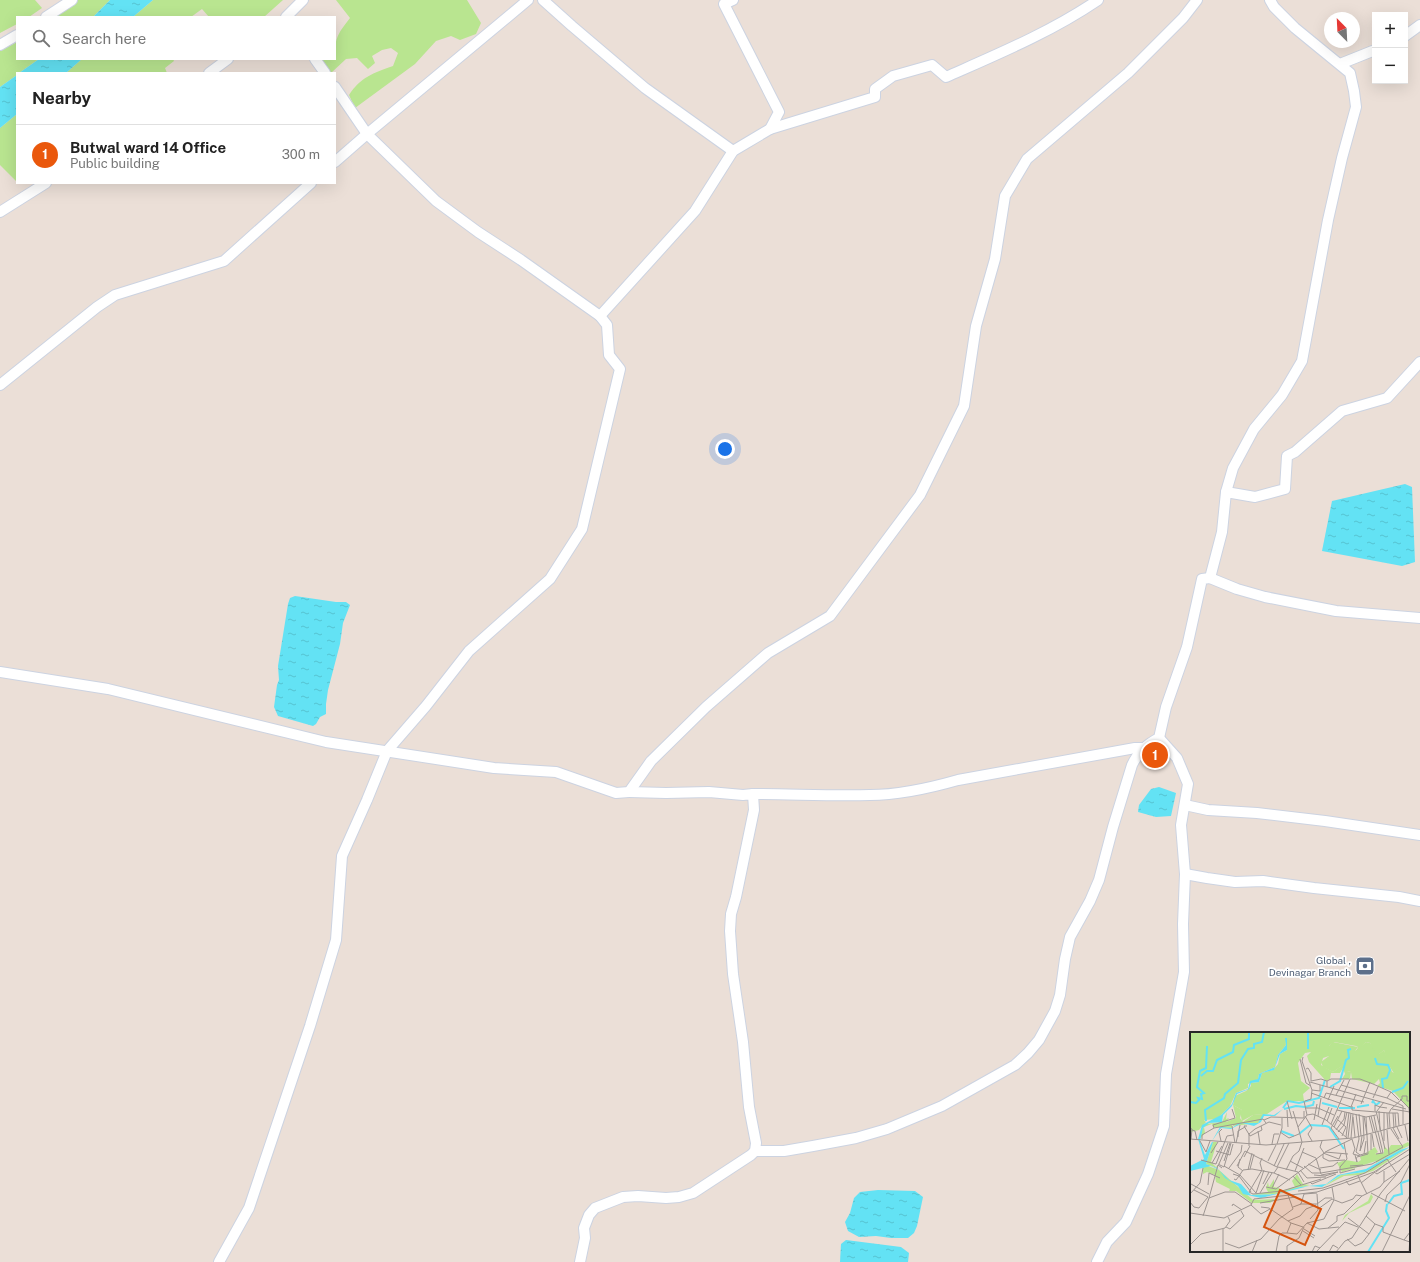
<!DOCTYPE html>
<html lang="en">
<head>
<meta charset="utf-8">
<style>
  :root { --surface:#fff; --page:#f6f6f6; --text:#222; --muted:#767676; --line:#e0e0e0; --accent:#ea580c }
  body { margin:0; font-family:"Public Sans",sans-serif; background:var(--page); color:var(--text) }
  .controls { position:absolute; right:12px; top:12px; display:grid; overflow:hidden; border-radius:0px; box-shadow:0 4px 16px #0002 }
  .controls button { width:36px; height:36px; display:grid; place-items:center; padding:0; border:0; border-bottom:1px solid var(--line); background:var(--surface); color:var(--text); font:20px sans-serif }
  .compass { position:absolute; left:1324px; top:12px; width:36px; height:36px; border-radius:50%; background:var(--surface); box-shadow:0 4px 16px #0002; rotate:336deg }
  .you { position:absolute; left:725px; top:449px; width:14px; height:14px; margin:-10px; border:3px solid #fff; border-radius:50%; background:#1a73e8; box-shadow:0 0 0 6px #1a73e833 }
  .badge { display:grid; place-items:center; width:26px; height:26px; border-radius:50%; background:var(--accent); color:#fff; font-size:13px; font-weight:700 }
  .pin { position:absolute; translate:-50% -50%; border:2px solid #fff; box-shadow:0 1px 4px #0006 }
  .list { margin:0; padding:0; list-style:none }
  h2 { display:flex; justify-content:space-between; align-items:center; height:52px; margin:0; padding:0 16px; font-size:17px }
  h2 small { font-size:13px; font-weight:400; color:var(--muted) }
  .list li { display:grid; grid-template-columns:26px 1fr auto; gap:12px; align-items:center; box-sizing:border-box; height:60px; padding:0 16px; border-top:1px solid var(--line) }
  .list b { display:block; font-size:15px; white-space:nowrap }
  .list p { margin:0; font-size:13px; white-space:nowrap; color:var(--muted) }
  .list em { font-size:13px; font-style:normal; color:var(--muted) }
  .icon { flex:none; width:22px; height:22px; fill:none; stroke:currentColor; stroke-width:2; stroke-linecap:round; stroke-linejoin:round }
  .map { position:relative; flex:none; width:1420px; height:1262px; overflow:hidden }
  .search { position:absolute; background:var(--surface); box-shadow:0 4px 16px #0002; left:16px; top:16px; width:320px; height:44px; display:flex; align-items:center; gap:10px; box-sizing:border-box; padding:0 14px; border-radius:0px; color:var(--muted); font-size:15px }
  .panel { position:absolute; background:var(--surface); box-shadow:0 4px 16px #0002; left:16px; top:72px; width:320px; height:112px; border-radius:0px }
  .map>svg:first-child { display:block }
  .grass { fill:#b9e590 }
  .water { fill:url(#water-ripples) }
  .lines { fill:none; stroke-linecap:round; stroke-linejoin:round }
  .minor-casing { stroke:#ccd3e1; stroke-width:12 }
  .minor { stroke:#fff; stroke-width:10 }
  .labels { text-anchor:middle; dominant-baseline:central; stroke-width:3.5; stroke-linejoin:round; paint-order:stroke }
  .service-label { font-size:10px; fill:#4e5e75; stroke:#fff; text-anchor:end }
  .inset-river { fill:none; stroke:#63e2f4; stroke-width:2 }
  .inset-road { fill:none; stroke:#9d9591; stroke-width:1 }
  .view { fill:#d5540f; fill-opacity:0.15; stroke:#d5540f; stroke-width:2 }
  .inset-edge { fill:none; stroke:#272727; stroke-width:2 }
</style>
</head>
<body>
<div class="map">
<svg width="1420" height="1262" viewBox="0 0 1420 1262">
  <defs>
    <pattern id="water-ripples" width="26" height="14" patternUnits="userSpaceOnUse"><rect width="26" height="14" fill="#63e2f4"/><path d="M2 4q2-2 4 0t4 0M15 11q2-2 4 0t4 0" fill="none" stroke="#56c2d1"/></pattern>
  </defs>
  <rect width="100%" height="100%" fill="#ebdfd7"/>
  <g class="grass">
    <polygon points="0,0 35,0 42,8 29,17 17,17 17,24 0,33"/>
    <polygon points="78,0 110,0 93,17 55,17"/>
    <polygon points="153,0 283,0 264,17 209,17 202,9 191,17 133,17"/>
    <path d="M 336,0 L 467,0 L 481,23 L 476,34 L 460,40 L 451,36 L 436,41 L 415,64 L 355,108 L 349,95 C 361,77 373,73 393,66 L 398,53 L 391,48 L 382,50 L 372,56 L 375,63 L 368,69 L 357,58 L 346,59 L 331,73 L 324,67 L 320,59 L 335,59 C 335,37 337,35 350,18 Z"/>
    <polygon points="17,42 17,59 39,59 19,73 17,73 17,75 0,87 0,51"/>
    <polygon points="82,59 173,59 174,61 165,68 167,73 66,73"/>
    <polygon points="17,114 17,182 0,165 0,128"/>
  </g>
  <g class="water">
    <polygon points="110,0 153,0 133,17 93,17"/>
    <polygon points="39,59 82,59 66,73 19,73"/>
    <polygon points="17,75 17,114 0,128 0,87"/>
    <polygon points="1405,484 1412,487 1415,562 1402,566 1322,551 1332,501"/>
    <polygon points="295,596 336,602 346,602 350,605 343,623 340,644 328,690 326,704 326,714 320,717 316,724 313,726 278,716 274,707 277,685 279,680 278,666 288,604 290,598"/>
    <polygon points="1159,787 1176,793 1171,816 1156,817 1138,812 1139,805 1151,789"/>
    <polygon points="878,1190 915,1191 923,1197 917,1226 914,1233 908,1238 891,1238 876,1236 859,1237 848,1231 845,1222 850,1213 854,1198 860,1192"/>
    <polygon points="846,1240 901,1247 909,1253 908,1262 840,1262 841,1244"/>
  </g>
  <g class="lines">
    <g class="minor-casing">
      <g id="minor">
        <polyline points="543,0 572,26 645,88 733,151"/>
        <polyline points="46,17 72,0"/>
        <polyline points="286,17 303,0"/>
        <polyline points="1405,36 1420,25"/>
        <polyline points="0,45 17,35"/>
        <polyline points="315,59 325,73"/>
        <polyline points="1340,64 1375,50"/>
        <polyline points="209,73 228,59"/>
        <path d="M 770,129 L 875,97 L 875,89 L 893,76 L 932,65 L 946,77 C 998,54 1051,32 1098,0"/>
        <polyline points="335,162 367,134 528,0"/>
        <polyline points="0,212 46,183"/>
        <polyline points="600,316 695,211 733,151 770,129 779,112 724,4 733,0"/>
        <polyline points="1420,362 1387,398 1342,411 1295,452 1287,456 1285,489 1255,497 1226,492 1222,532 1210,578 1237,589 1265,597 1336,611 1420,618"/>
        <polyline points="0,385 97,307 115,295 224,261 311,183"/>
        <polyline points="1226,492 1233,468 1254,429 1282,395 1302,361 1328,220 1342,158 1356,107 1354,91 1350,73 1295,28 1274,7 1270,0"/>
        <polyline points="0,672 108,689 326,742 494,768 556,772 616,793 629,792 651,761 706,707 768,653 830,616 920,495 964,406 976,326 995,259 1005,196 1027,159 1128,73 1183,18 1197,0"/>
        <path d="M 753,794 C 792,794 831,796 870,795 C 900,795 930,788 958,780 L 1135,748 L 1144,748"/>
        <polyline points="1185,805 1208,810 1257,813 1325,821 1420,835"/>
        <polyline points="1185,874 1207,878 1235,882 1263,881 1314,888 1399,897 1420,901"/>
        <path d="M 755,1151 L 784,1151 L 813,1146 L 856,1138 L 887,1129 L 942,1106 L 1015,1065 L 1028,1053 L 1039,1040 L 1055,1011 L 1060,995 L 1065,959 L 1070,937 L 1090,901 L 1099,880 L 1113,827 L 1132,765 C 1138,752 1147,744 1159,738 L 1166,707 L 1187,647 L 1202,579 L 1210,578"/>
        <polyline points="219,1262 249,1208 310,1026 336,940 342,856 367,800 387,751 426,706 469,651 550,579 582,529 620,369 609,355 607,325 600,316 521,260 478,232 436,201 367,134 335,87"/>
        <polyline points="580,1262 585,1238 584,1228 589,1215 595,1208 623,1197 638,1196 666,1198 679,1197 693,1193 751,1155 755,1151 756,1143 749,1107 743,1042 733,974 730,931 731,914 736,897 754,810 753,794 743,795 709,792 666,793 629,792"/>
        <polyline points="1097,1262 1107,1242 1126,1222 1148,1174 1164,1126 1166,1074 1184,972 1183,924 1185,874 1181,825 1188,784 1177,758 1159,738"/>
      </g>
    </g>
    <use href="#minor" class="minor"/>
  </g>
  <defs>
    <g id="bank-square" transform="scale(1)"><rect x="-9" y="-9" width="18" height="18" rx="4" fill="#5c6f8a" stroke="#fff"/><path d="M-6-4H6V4H-6ZM0-2.3a2.3 2.3 0 1 0 0 4.6a2.3 2.3 0 1 0 0-4.6Z" fill="#fff"/></g>
  </defs>
  <g fill-rule="evenodd">
    <use href="#bank-square" x="1365" y="966"/>
  </g>
  <g class="labels">
    <g class="service-label">
      <text x="1351" y="960">Global ,<tspan x="1351" dy="12">Devinagar Branch</tspan></text>
    </g>
  </g>
  <g transform="translate(1190 1032)">
    <rect width="220" height="220" fill="#ebdfd7"/>
    <path d="M 143,10 L 168,15 L 165,19 L 176,10 L 180,11 L 189,22 L 194,18 L 202,40 L 220,48 L 220,78 L 203,59 L 187,54 L 190,51 L 189,47 L 184,52 L 162,47 L 161,40 L 157,39 L 156,31 L 143,40 L 133,35 L 131,30 L 139,24 L 139,14 ZM 43,73 L 52,78 L 50,86 L 53,90 L 63,83 L 74,82 L 68,91 L 43,94 L 42,92 L 42,96 L 23,95 L 22,92 L 19,93 L 14,95 L 15,101 L 10,107 L 10,101 L 16,92 L 32,90 L 37,80 L 36,87 L 39,86 L 36,90 L 46,86 ZM 23,110 L 27,110 L 21,130 L 26,135 L 28,133 L 27,136 L 16,132 ZM 218,110 L 220,113 L 186,131 L 186,129 L 152,140 L 147,131 L 155,128 L 168,130 L 171,128 L 170,125 L 185,115 L 188,120 L 185,122 L 194,121 L 194,114 L 198,118 L 201,113 L 212,113 ZM 220,115 L 183,139 L 168,143 L 154,144 L 133,155 L 151,143 L 175,140 ZM 18,134 L 29,138 L 63,168 L 86,167 L 80,171 L 62,171 L 46,159 L 39,159 L 40,157 L 26,150 L 25,143 L 17,140 L 13,142 L 13,135 ZM 107,142 L 113,152 L 120,153 L 85,162 L 61,163 L 78,160 L 76,156 L 78,150 L 79,155 L 84,147 L 84,155 L 89,156 L 91,159 L 105,155 L 102,149 Z" fill="#b9e590"/>
    <path d="M 0,0 L 220,0 L 220,48 L 208,48 L 197,30 L 194,18 L 187,24 L 180,11 L 176,10 L 166,20 L 168,15 L 166,14 L 144,10 L 139,14 L 139,24 L 133,26 L 131,33 L 143,40 L 158,29 L 157,39 L 161,40 L 160,47 L 152,47 L 155,42 L 153,36 L 150,41 L 141,41 L 140,47 L 136,49 L 119,30 L 117,24 L 121,20 L 115,21 L 108,31 L 111,49 L 120,56 L 113,62 L 114,69 L 97,69 L 77,82 L 63,83 L 52,89 L 50,80 L 52,78 L 43,73 L 45,64 L 56,59 L 61,54 L 61,51 L 69,50 L 72,41 L 83,38 L 88,32 L 90,22 L 97,18 L 95,6 L 96,13 L 88,23 L 85,35 L 69,42 L 68,47 L 58,52 L 58,56 L 46,61 L 40,74 L 27,87 L 14,88 L 16,90 L 9,98 L 1,100 ZM 181,162 L 183,165 L 180,171 L 159,181 L 152,189 L 155,183 L 178,169 Z" fill="#b9e590"/>
    <path d="M 95,6 L 97,6 L 97,18 L 90,22 L 84,38 L 72,41 L 69,50 L 61,51 L 59,57 L 47,62 L 42,74 L 33,83 L 32,90 L 19,91 L 13,96 L 10,109 L 15,123 L 22,110 L 23,110 L 16,132 L 27,136 L 39,148 L 51,152 L 61,163 L 85,162 L 110,155 L 136,152 L 148,143 L 176,137 L 210,118 L 220,115 L 175,140 L 151,143 L 132,155 L 119,154 L 71,166 L 53,162 L 48,154 L 35,146 L 29,138 L 21,134 L 0,139 L 0,134 L 14,127 L 8,107 L 12,93 L 31,83 L 42,72 L 46,61 L 58,57 L 60,49 L 68,47 L 69,42 L 85,35 L 88,23 L 96,13 ZM 93,77 L 85,84 L 74,84 L 71,90 L 64,94 L 52,91 L 41,97 L 31,96 L 22,109 L 30,95 L 42,96 L 49,91 L 68,91 L 73,82 L 84,83 Z" fill="#63e2f4"/>
    <path class="inset-river" d="M 118,17 L 118,0M 185,26 L 187,32 L 198,33 L 200,38 L 197,46 L 192,47 L 193,56M 11,44 L 17,39 L 23,39 L 27,28 L 43,20 L 44,13 L 59,7 L 59,0M 140,55 L 150,49 L 156,28 L 159,26 L 158,18 L 161,17M 202,60 L 213,56 L 218,49M 0,70 L 6,71 L 9,68 L 8,66 L 12,67 L 11,62 L 14,61 L 7,55 L 10,39 L 16,36 L 17,14M 132,71 L 147,75M 182,71 L 183,69 L 186,73 L 190,70M 115,75 L 123,73 L 124,69M 167,75 L 179,73M 93,76 L 98,69 L 109,71 L 129,66 L 135,48M 149,76 L 165,76M 94,77 L 106,74 L 115,75M 16,89 L 15,78 L 34,66 L 35,62 L 48,51 L 51,28 L 58,17 L 64,16 L 64,12 L 72,10 L 74,0M 136,94 L 139,95 L 154,117M 91,99 L 104,104M 109,102 L 120,93 L 136,94M 198,172 L 204,164 L 212,162 L 211,151 L 220,148M 178,220 L 199,186 L 196,179 L 197,172"/>
    <path class="inset-road" d="M 113,25 L 112,29 L 122,58 L 121,67 L 115,69M 110,27 L 116,51 L 121,54M 116,37 L 118,36 L 121,41 L 121,49M 121,49 L 131,47 L 137,49M 120,50 L 216,77M 151,53 L 197,66 L 201,60M 137,55 L 137,49 L 141,47 L 159,47M 122,58 L 130,59 L 130,53M 121,61 L 161,75 L 166,62M 146,63 L 154,48M 134,66 L 136,61 L 174,70M 183,66 L 188,55M 197,66 L 213,74 L 213,92M 210,67 L 219,76 L 220,88M 138,68 L 144,54M 97,69 L 102,87M 114,69 L 117,83M 194,70 L 190,75 L 197,76M 171,72 L 180,50M 162,74 L 162,78 L 199,81M 115,76 L 128,76 L 144,83M 202,77 L 220,80M 97,78 L 98,95M 147,78 L 176,85 L 186,83M 103,79 L 108,95M 185,79 L 185,73 L 190,75 L 187,79M 186,79 L 195,117M 189,79 L 190,98M 194,80 L 194,109M 197,81 L 198,97M 199,81 L 205,81 L 206,95M 203,81 L 204,96M 205,81 L 208,81 L 209,94M 166,82 L 169,107 L 166,120 L 170,123 L 177,121M 169,82 L 171,104M 115,84 L 122,96 L 118,102 L 122,109M 128,84 L 131,66M 148,84 L 141,96 L 149,107M 174,84 L 177,103M 179,84 L 183,100M 181,84 L 191,121M 184,84 L 187,99M 163,85 L 165,105M 74,88 L 81,85 L 114,86 L 114,79M 124,88 L 127,72M 148,88 L 156,95 L 152,104M 137,89 L 142,76M 141,92 L 160,47 L 170,47 L 183,52 L 201,60 L 209,68M 132,93 L 139,75M 215,93 L 218,109M 42,94 L 45,111M 57,94 L 54,94 L 60,104 L 72,98 L 71,94M 144,95 L 152,79M 207,95 L 212,106M 0,96 L 2,97 L 1,107M 24,96 L 73,87 L 76,91M 200,96 L 199,81 L 201,77 L 212,67 L 212,64 L 217,64 L 217,69 L 220,69M 203,96 L 209,107M 2,98 L 5,99 L 7,108M 146,98 L 154,87 L 155,80M 197,98 L 199,122M 68,99 L 70,112M 90,100 L 99,106 L 109,102M 148,100 L 154,93 L 157,80M 181,102 L 181,118M 182,102 L 184,115M 48,105 L 48,99 L 55,95M 156,105 L 159,80M 158,106 L 161,81M 161,106 L 163,82M 0,107 L 76,113 L 163,106 L 220,91M 12,107 L 12,103 L 24,96 L 23,93 L 45,86 L 42,77M 162,107 L 165,117 L 163,122 L 170,124M 10,109 L 16,120 L 20,109M 31,109 L 29,100 L 32,97M 132,109 L 130,115 L 134,121M 46,111 L 50,93M 154,111 L 157,127 L 150,135 L 150,141 L 165,137M 82,112 L 84,102 L 89,102M 87,112 L 92,96 L 92,86M 59,114 L 59,102 L 65,97 L 79,90 L 91,93M 26,119 L 40,123 L 43,112M 170,119 L 174,107 L 173,84M 170,119 L 172,104M 112,120 L 126,126M 135,120 L 158,122M 21,121 L 28,110M 133,121 L 149,127 L 151,122M 133,122 L 133,126 L 139,129 L 155,128M 174,122 L 176,109M 186,122 L 193,121 L 188,100M 165,123 L 167,130 L 166,125M 54,125 L 60,114M 167,125 L 178,122 L 176,85M 72,126 L 70,131 L 72,138 L 59,160 L 63,162 L 92,159 L 131,147M 126,126 L 131,142M 50,127 L 48,135 L 53,139M 11,128 L 22,131 L 32,114M 34,129 L 40,111M 78,129 L 86,113M 100,129 L 113,136M 22,131 L 26,132 L 37,104 L 43,103M 28,132 L 34,135 L 41,111M 29,132 L 38,111M 118,132 L 131,138M 34,134 L 50,143 L 66,161M 47,134 L 55,119 L 87,135M 84,134 L 94,112M 114,134 L 122,141 L 131,141 L 182,132 L 213,115 L 201,97M 160,134 L 173,133M 87,135 L 99,111M 39,136 L 51,120 L 52,113M 130,136 L 143,134 L 148,130M 60,137 L 64,122M 58,138 L 62,121M 96,138 L 103,124 L 109,119 L 112,110 L 108,95 L 117,83 L 123,82 L 136,88 L 157,106M 110,138 L 117,146 L 136,145M 105,139 L 114,116M 184,140 L 187,142 L 220,122M 186,140 L 197,131M 84,141 L 100,148M 43,142 L 49,144 L 53,138 L 62,137 L 84,141 L 88,135 L 108,140 L 114,150M 124,143 L 135,144 L 148,140 L 131,143M 103,144 L 111,153M 168,144 L 177,162M 44,147 L 46,148 L 49,144 L 61,160M 156,149 L 159,153 L 170,149M 120,150 L 122,152 L 146,142M 194,150 L 210,139M 171,151 L 185,140M 1,152 L 19,162M 73,152 L 79,140M 18,153 L 19,141 L 30,146M 76,155 L 86,157 L 137,119 L 162,107M 142,155 L 144,167M 82,156 L 89,142M 4,158 L 18,165M 108,159 L 133,156 L 175,141 L 197,127 L 206,140M 66,161 L 74,138M 70,161 L 82,141M 181,161 L 215,179M 0,162 L 10,151 L 13,136M 19,166 L 28,133 L 32,136M 144,168 L 134,187 L 117,191 L 129,197 L 149,195M 0,170 L 4,175 L 9,176 L 18,165M 195,170 L 197,163 L 211,150 L 220,132M 70,171 L 105,165M 110,172 L 127,172 L 135,166 L 142,166M 42,174 L 43,172 L 52,178M 71,175 L 79,176 L 98,189 L 110,184 L 116,177 L 126,173M 103,175 L 111,172 L 114,162 L 127,161M 80,177 L 71,182 L 61,173 L 64,167 L 127,160 L 151,152 L 184,140 L 220,117M 128,177 L 142,167 L 152,171 L 163,167 L 166,163 L 172,164M 0,181 L 34,186 L 61,173M 13,184 L 19,166 L 35,160 L 45,160 L 62,172M 176,184 L 185,192M 158,186 L 179,202 L 185,192 L 193,195 L 193,200 L 214,208M 120,187 L 128,178 L 127,162M 101,191 L 113,195M 36,195 L 40,197 L 54,184 L 51,179M 138,196 L 147,189 L 147,184 L 154,182 L 172,164 L 190,155 L 194,150 L 194,139M 114,197 L 125,204M 113,199 L 124,206M 220,200 L 214,208 L 220,210M 97,201 L 107,202 L 117,191M 157,207 L 165,214 L 172,211 L 179,202M 35,211 L 49,216 L 71,207 L 89,187 L 103,177 L 98,163M 0,213 L 11,202 L 35,196 L 40,189 L 38,185M 33,220 L 33,197M 62,220 L 67,208M 86,220 L 89,204 L 92,201 L 97,201 L 101,191 L 98,189M 97,220 L 97,214 L 109,206 L 114,195M 122,220 L 125,214 L 130,216M 126,220 L 155,190 L 168,195M 139,220 L 143,213 L 148,216M 146,220 L 155,209 L 162,206 L 191,161 L 220,126M 192,220 L 220,163M 219,220 L 220,205"/>
    <path class="view" d="M 90,158 L 131,177 L 115,213 L 74,195 Z"/>
    <rect width="220" height="220" class="inset-edge"/>
  </g>
</svg>
<div class="controls">
<button>+</button>
<button>−</button>
</div>
<svg class="compass" viewBox="-18 -18 36 36"><path d="M0-13l5 13h-10z" fill="#e53935"/><path d="M0 13l5-13h-10z" fill="#767676"/></svg>
<div class="you"></div>
<div class="pin badge" style="left:1155px;top:755px">1</div>
<div class="search"><svg class="icon" aria-label="search" viewBox="0 0 24 24"><circle cx="10" cy="10" r="6"/><path d="M15 15l6 6"/></svg>Search here</div>
<section class="panel">
<h2>Nearby<small></small></h2>
<ul class="list">
<li><span class="badge">1</span><div><b>Butwal ward 14 Office</b><p>Public building</p></div><em>300 m</em></li>
</ul>
</section>
</div>
</body>
</html>
